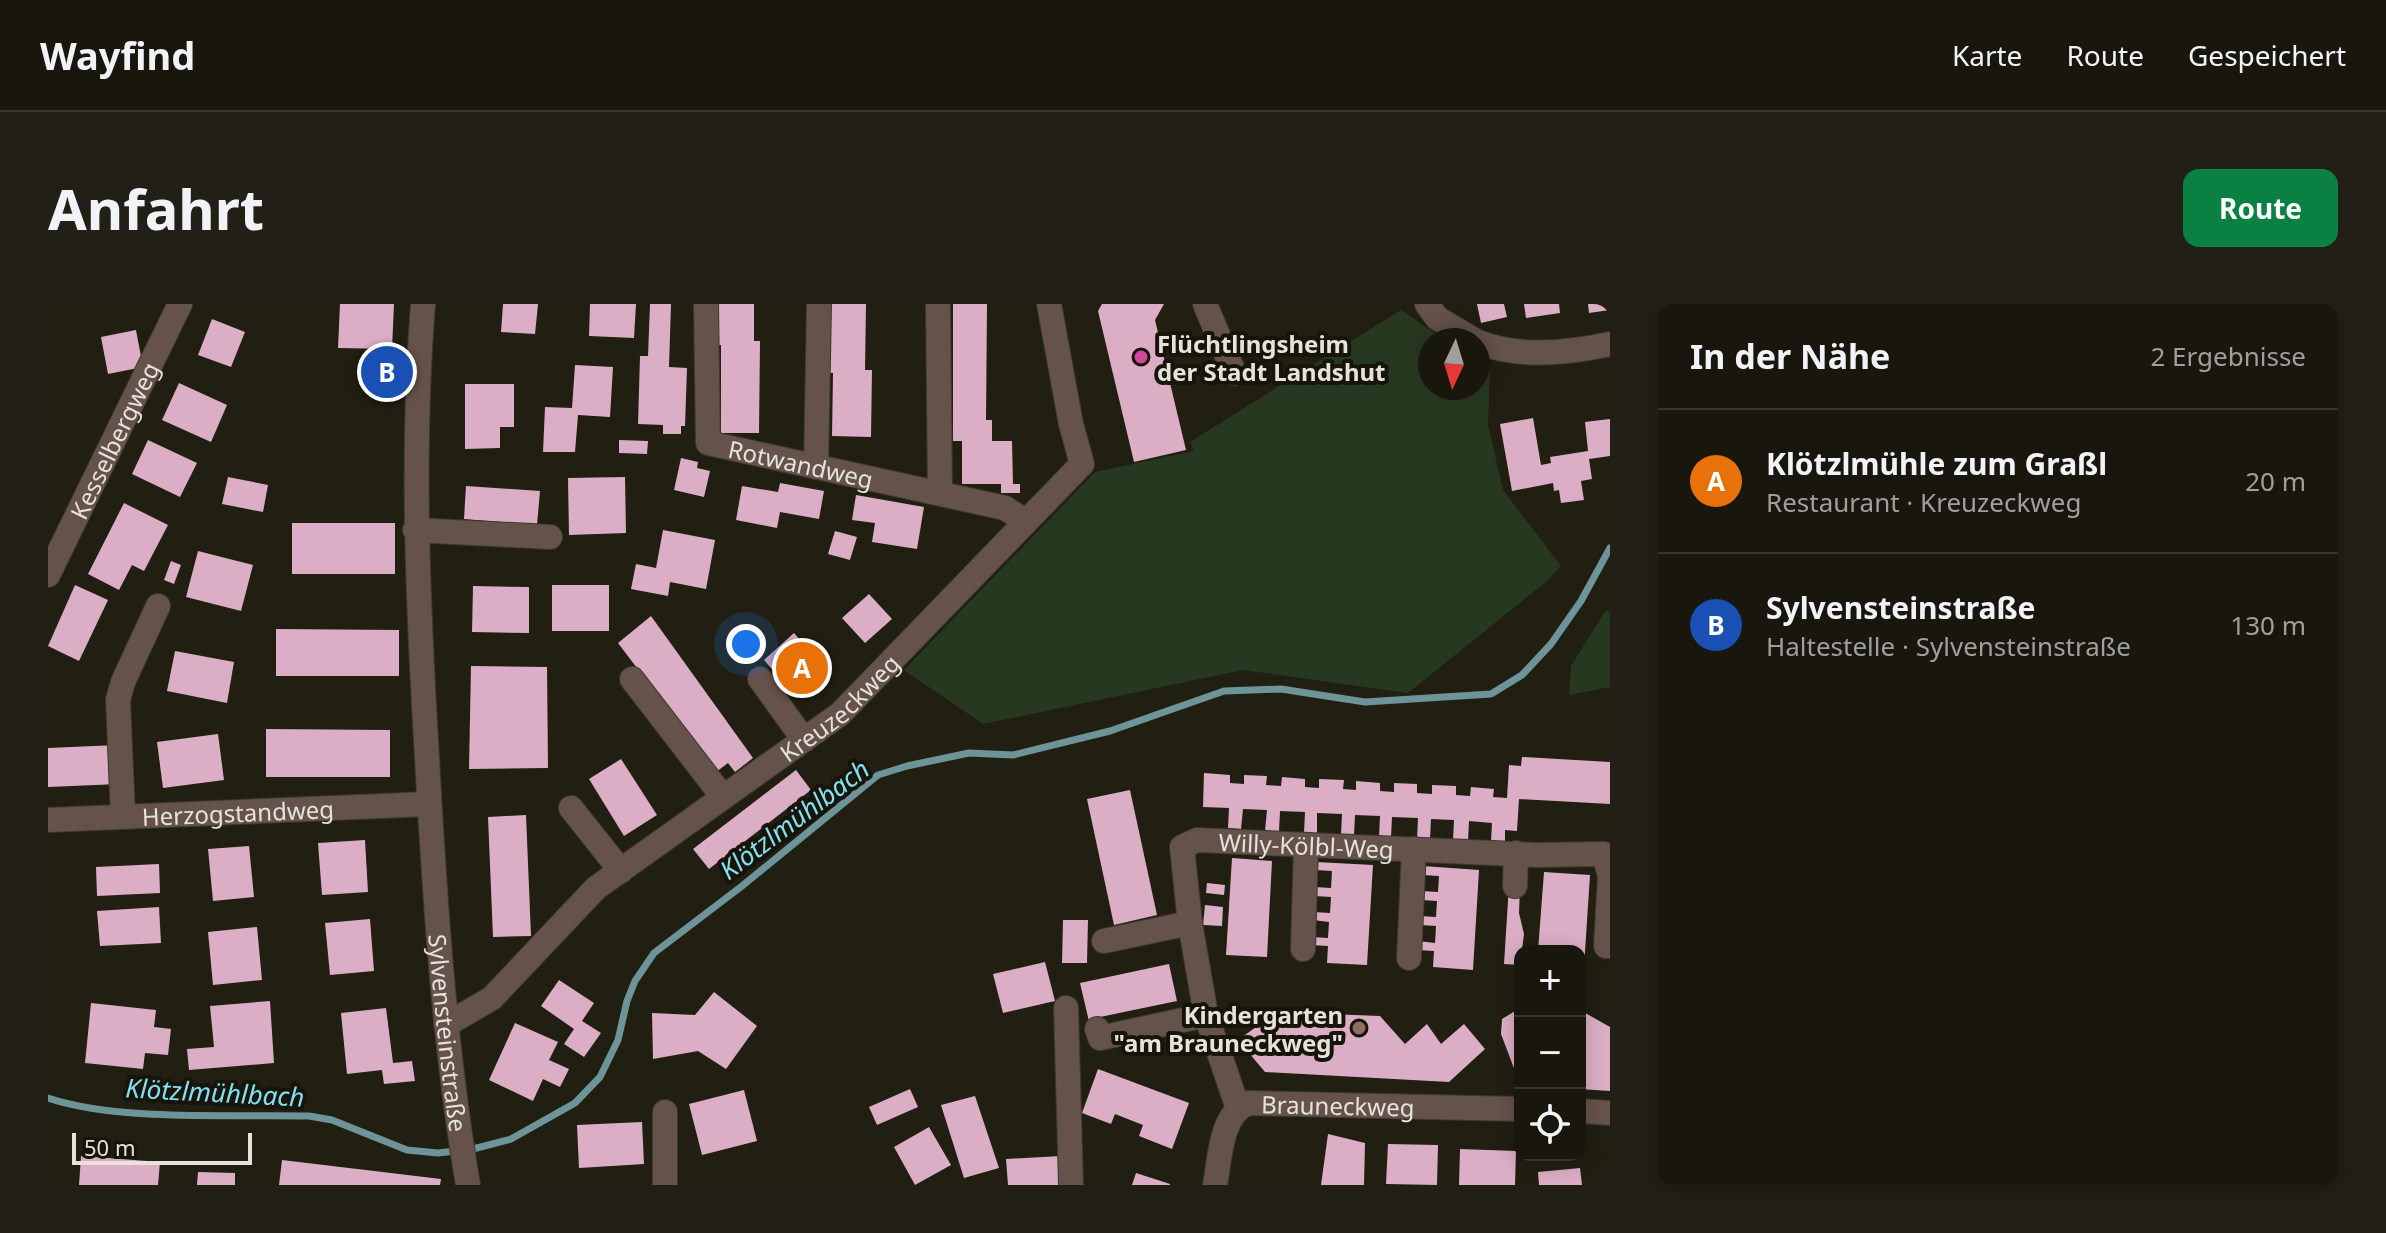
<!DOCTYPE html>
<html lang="de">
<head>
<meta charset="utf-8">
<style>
  :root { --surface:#19160e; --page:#221f17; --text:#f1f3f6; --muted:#9f9f9e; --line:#37352e; --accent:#0b8043 }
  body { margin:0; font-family:"Noto Sans",sans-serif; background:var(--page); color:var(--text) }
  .controls { position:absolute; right:24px; bottom:24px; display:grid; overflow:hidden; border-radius:16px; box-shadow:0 4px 20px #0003 }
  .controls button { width:72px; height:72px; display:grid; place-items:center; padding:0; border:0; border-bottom:2px solid var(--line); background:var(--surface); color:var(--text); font:40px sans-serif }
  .compass { position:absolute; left:1370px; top:24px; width:72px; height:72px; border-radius:50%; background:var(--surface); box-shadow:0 4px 20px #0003; rotate:184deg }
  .scale { position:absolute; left:24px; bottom:20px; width:180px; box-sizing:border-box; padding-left:8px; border:4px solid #e5e3db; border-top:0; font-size:22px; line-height:28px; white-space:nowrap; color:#e5e3db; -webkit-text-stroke:6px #171409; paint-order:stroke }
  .you { position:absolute; left:698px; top:340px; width:28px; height:28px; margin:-20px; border:6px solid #fff; border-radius:50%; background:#1a73e8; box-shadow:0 0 0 12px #1a73e833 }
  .badge { display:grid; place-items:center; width:52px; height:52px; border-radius:50%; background:var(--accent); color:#fff; font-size:26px; font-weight:700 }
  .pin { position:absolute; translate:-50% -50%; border:4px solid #fff; box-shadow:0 2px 8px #0006 }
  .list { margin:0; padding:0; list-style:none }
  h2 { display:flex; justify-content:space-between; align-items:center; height:104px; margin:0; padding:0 32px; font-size:34px }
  h2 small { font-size:26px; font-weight:400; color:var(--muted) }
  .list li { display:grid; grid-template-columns:52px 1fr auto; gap:24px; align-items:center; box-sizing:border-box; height:144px; padding:0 32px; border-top:2px solid var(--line) }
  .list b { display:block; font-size:30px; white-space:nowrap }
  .list p { margin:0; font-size:26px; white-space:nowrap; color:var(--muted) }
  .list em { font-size:26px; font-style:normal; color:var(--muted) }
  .icon { flex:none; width:44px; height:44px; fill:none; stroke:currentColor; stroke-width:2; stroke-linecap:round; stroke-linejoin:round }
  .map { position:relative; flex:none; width:1562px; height:881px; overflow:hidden; border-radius:16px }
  header { display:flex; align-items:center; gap:48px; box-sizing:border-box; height:112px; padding:0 40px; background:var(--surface); border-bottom:2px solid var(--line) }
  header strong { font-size:38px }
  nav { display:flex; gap:44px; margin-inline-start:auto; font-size:28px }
  .intro { display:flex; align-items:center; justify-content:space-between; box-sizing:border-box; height:192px; padding:0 48px }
  h1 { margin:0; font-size:56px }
  .button { padding:20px 36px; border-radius:16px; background:var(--accent); color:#fff; font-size:28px; font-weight:700 }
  main { display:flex; gap:48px; padding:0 48px }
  aside { flex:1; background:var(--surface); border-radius:16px; box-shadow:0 4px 20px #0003 }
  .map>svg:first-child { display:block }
  .green { fill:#273820 }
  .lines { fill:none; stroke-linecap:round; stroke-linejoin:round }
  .stream { stroke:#6d9499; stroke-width:7 }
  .building { fill:#dcaec5 }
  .minor-casing { stroke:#3c3a2e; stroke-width:26 }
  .minor { stroke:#65524b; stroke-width:24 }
  .hotel-dot { fill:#d1479c; stroke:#171409; stroke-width:3 }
  .education-dot { fill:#8d6e63; stroke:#171409; stroke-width:3 }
  .labels { text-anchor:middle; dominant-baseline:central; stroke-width:8; stroke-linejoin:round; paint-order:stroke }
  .poi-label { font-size:24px; font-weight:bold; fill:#e5e3db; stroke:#171409; text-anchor:start }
  .street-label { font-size:24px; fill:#e5e3db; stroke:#171409 }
  .water-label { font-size:26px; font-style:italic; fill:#83e0f3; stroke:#171409 }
</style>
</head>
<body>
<header>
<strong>Wayfind</strong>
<nav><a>Karte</a><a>Route</a><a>Gespeichert</a></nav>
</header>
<div class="intro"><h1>Anfahrt</h1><a class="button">Route</a></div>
<main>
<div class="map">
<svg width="1562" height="881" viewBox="0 0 1562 881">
  <rect width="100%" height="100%" fill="#211e12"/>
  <g class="green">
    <polygon points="1353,6 1397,36 1382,36 1382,84 1430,84 1430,59 1442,67 1440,121 1455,186 1513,262 1499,277 1360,389 1195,366 935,420 856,366 1047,168 1146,147 1142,138"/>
    <polygon points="1558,306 1562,309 1562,383 1521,391 1523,362"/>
  </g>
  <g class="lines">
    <path class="stream" d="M 0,794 C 73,818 183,810 261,812 L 284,816 L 359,846 L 390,849 L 425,845 L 463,835 L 527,799 L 552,773 L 570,736 L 579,697 L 587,677 L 606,649 L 694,582 L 830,471 L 859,462 L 921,449 L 965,451 L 1062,427 L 1176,387 L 1233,385 L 1317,398 L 1443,390 L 1474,371 L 1503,340 L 1533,297 L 1562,244"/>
  </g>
  <g class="building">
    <polygon points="292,0 346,0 344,45 290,44"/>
    <polygon points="455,0 490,0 487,30 453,28"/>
    <polygon points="542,0 588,0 586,34 541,32"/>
    <polygon points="602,0 623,0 621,63 639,64 637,122 633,122 633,130 615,130 615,121 590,120 592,52 600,52"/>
    <polygon points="667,0 706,0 706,37 712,37 711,129 673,129 673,41 667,41"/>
    <polygon points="780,0 818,0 817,66 824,66 823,133 784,132 785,69 780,69"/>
    <polygon points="905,0 939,0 938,116 944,116 944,137 964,137 965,180 972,180 972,189 953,189 953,180 914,180 914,137 905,137"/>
    <polygon points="1054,0 1116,0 1107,16 1138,146 1086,158 1050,7"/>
    <polygon points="1429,0 1456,0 1459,13 1433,19"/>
    <polygon points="1476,0 1511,0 1512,9 1478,14"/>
    <polygon points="1540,0 1562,0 1562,6 1541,9"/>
    <polygon points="164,15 197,28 183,63 150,51"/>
    <polygon points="88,26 95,63 60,70 53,33"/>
    <polygon points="527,61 565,63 562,113 530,111 527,148 495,148 497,103 524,104"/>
    <polygon points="131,79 179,101 163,138 114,116"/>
    <polygon points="417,80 466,80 466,123 452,123 452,144 417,145"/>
    <polygon points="1485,114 1493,161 1503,159 1502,153 1540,147 1537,118 1562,115 1562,152 1541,155 1544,175 1533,177 1536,196 1513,199 1511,186 1506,187 1505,179 1464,187 1452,120"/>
    <polygon points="100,136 149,159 132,193 84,170"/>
    <polygon points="571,136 600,137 599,150 571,149"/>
    <polygon points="633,154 650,158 649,164 662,167 656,193 626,186"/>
    <polygon points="180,173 220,181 215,208 174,200"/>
    <polygon points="577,173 578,229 521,231 520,174"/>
    <polygon points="732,179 776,187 771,215 732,208 729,224 688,216 694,182 730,188"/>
    <polygon points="418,182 492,187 489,221 416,215"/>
    <polygon points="808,191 876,203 869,245 824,238 827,219 804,216"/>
    <polygon points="76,199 120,221 96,267 84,261 71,286 40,270"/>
    <rect x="244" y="219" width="103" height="51"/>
    <polygon points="615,226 667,236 658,285 622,278 620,292 583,285 588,260 608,264"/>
    <polygon points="787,227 809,233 802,256 780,250"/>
    <polygon points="150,247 205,261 193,307 138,293"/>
    <polygon points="123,257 133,261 126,280 116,276"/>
    <polygon points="27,281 60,296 31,357 0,342"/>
    <rect x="504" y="281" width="57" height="46"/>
    <polygon points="425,282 481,283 481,329 424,328"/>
    <polygon points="821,290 844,315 817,339 794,314"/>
    <polygon points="603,312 705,454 687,468 680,459 668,468 570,339"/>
    <polygon points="228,325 351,326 351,372 228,372"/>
    <polygon points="746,329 772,359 742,386 716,356"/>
    <polygon points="127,347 186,358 179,399 119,387"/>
    <polygon points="423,362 499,363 500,464 421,465"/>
    <polygon points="218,425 342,426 342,473 218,473"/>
    <polygon points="170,430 176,476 115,484 109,438"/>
    <polygon points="69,441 71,480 0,483 0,444"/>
    <polygon points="1474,453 1562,458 1562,500 1471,495 1469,527 1457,526 1457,539 1443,538 1444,519 1421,517 1420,538 1405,537 1406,516 1383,515 1382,535 1369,535 1370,514 1344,513 1343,533 1331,533 1332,512 1307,511 1306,531 1293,531 1294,510 1269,509 1269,529 1256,529 1257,508 1232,507 1231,527 1217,527 1219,506 1195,505 1193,525 1180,524 1181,504 1155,503 1156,469 1182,471 1182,479 1196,480 1196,471 1219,472 1218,481 1233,482 1234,473 1257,475 1257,483 1271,484 1271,475 1296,476 1295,485 1308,486 1308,477 1332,479 1332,487 1346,488 1346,479 1369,480 1369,489 1384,490 1384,481 1408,482 1408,491 1422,492 1423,483 1446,485 1445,493 1459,494 1461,461 1473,462"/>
    <polygon points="573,455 609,511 576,532 541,475"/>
    <polygon points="748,466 763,486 661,565 645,545"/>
    <polygon points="1082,486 1109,611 1066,621 1039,495"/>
    <polygon points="478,511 483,632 445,633 440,513"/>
    <polygon points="317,536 320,588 274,591 270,539"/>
    <polygon points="201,542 206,593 165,597 160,545"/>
    <polygon points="1184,554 1224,557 1219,653 1178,651"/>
    <polygon points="1268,558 1325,561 1319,661 1279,659 1280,642 1263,641 1263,633 1280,634 1281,618 1265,616 1265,608 1282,609 1283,593 1266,592 1267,583 1283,584 1284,567 1268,566"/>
    <polygon points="111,560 112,589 49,592 48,563"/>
    <polygon points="1375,562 1431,566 1425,666 1385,663 1386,647 1369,646 1370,637 1387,639 1388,622 1371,621 1371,612 1388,613 1389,597 1373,596 1373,587 1390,588 1391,572 1374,571"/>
    <polygon points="1496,568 1542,571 1536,663 1532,662 1532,647 1490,647"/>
    <polygon points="1159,579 1177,581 1176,591 1158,589"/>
    <polygon points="1461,581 1472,582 1471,609 1476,630 1472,661 1456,660"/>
    <polygon points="1157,601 1175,603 1174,622 1155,621"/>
    <polygon points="111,603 113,639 52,642 49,607"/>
    <polygon points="322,615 326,667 282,671 277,619"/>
    <polygon points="1015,616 1040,616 1039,659 1014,659"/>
    <polygon points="209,623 214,676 165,681 160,628"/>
    <polygon points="997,658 1007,697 955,709 945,670"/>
    <polygon points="1121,660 1129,697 1052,713 1055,723 1043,726 1032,679"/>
    <polygon points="511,676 546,699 534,717 553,729 536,753 516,740 526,725 493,702"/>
    <polygon points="666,688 709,722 678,765 650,747 605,755 604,709 647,711"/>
    <polygon points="222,697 226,759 141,766 139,745 166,743 162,702"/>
    <polygon points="43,699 108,706 106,723 123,725 120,751 97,749 95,765 37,759"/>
    <polygon points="338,704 345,759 364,757 367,777 336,780 334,766 299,770 293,709"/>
    <polygon points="1472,704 1472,780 1453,730 1454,715"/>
    <polygon points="1532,706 1562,723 1562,787 1532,785"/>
    <polygon points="1229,708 1332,712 1357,740 1379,720 1393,740 1416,720 1437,745 1401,778 1217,768 1190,736"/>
    <polygon points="467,719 510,738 501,756 521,765 512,783 495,775 485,797 441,776"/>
    <polygon points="1050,765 1141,799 1124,845 1091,832 1095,821 1067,810 1063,820 1034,809"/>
    <polygon points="862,785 870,803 829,821 821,803"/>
    <polygon points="696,786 709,837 654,851 641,800"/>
    <polygon points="927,792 951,864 916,874 893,801"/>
    <polygon points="594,818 596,860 531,864 529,821"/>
    <polygon points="881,823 903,861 867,881 846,843"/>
    <polygon points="1280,830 1317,839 1316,881 1273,881"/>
    <polygon points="1340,840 1390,841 1389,881 1338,880"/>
    <polygon points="1412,845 1468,847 1467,881 1411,881"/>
    <polygon points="33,852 112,858 110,881 31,881"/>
    <polygon points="1013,852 1014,881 960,881 958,855"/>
    <polygon points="234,856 393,875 392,881 231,881"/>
    <polygon points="1532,864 1534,881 1491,881 1490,868"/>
    <polygon points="150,868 187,869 187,881 149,881"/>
    <polygon points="1088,869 1122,880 1122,881 1084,881"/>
  </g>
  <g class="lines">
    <g class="minor-casing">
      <g id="minor">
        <path id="s1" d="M 375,0 C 363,152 370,302 379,454 C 387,597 396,740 420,881"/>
        <path id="s2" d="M 658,0 L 660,139 L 957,204 L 977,217"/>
        <polyline points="890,0 892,189"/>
        <polyline points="1157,0 1186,69"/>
        <polyline points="1379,0 1389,14 1426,36"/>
        <path d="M 1430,38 C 1470,54 1521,49 1562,40"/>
        <polyline points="768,163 771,0"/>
        <polyline points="367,226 502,233"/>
        <path id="s3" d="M 0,271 L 132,0"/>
        <polyline points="584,375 675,493"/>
        <polyline points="712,375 756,436"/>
        <polyline points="523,504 573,567"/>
        <polyline points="75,512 70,396 75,378 110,302"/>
        <path id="s4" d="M 0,516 L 381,500"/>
        <polyline points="1467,582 1468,549"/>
        <polyline points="1056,637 1142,619"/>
        <polyline points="1255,645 1258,541"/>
        <polyline points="1361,654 1366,545"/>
        <polyline points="1018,704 1023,881"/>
        <path id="s5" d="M 398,721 L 444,694 L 548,584 L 792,410 L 1034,160 L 1023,120 L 1001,0"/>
        <polyline points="1049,725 1052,734 1158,711"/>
        <path id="s6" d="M 1190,804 L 1158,711 L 1142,619 L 1134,543 L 1149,536 L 1488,551 L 1556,550 L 1562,572 L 1558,642 L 1562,642"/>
        <polyline points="1532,807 1562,809"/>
        <polyline points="617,881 617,808"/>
        <path id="s7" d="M 1167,881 C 1172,855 1172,811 1200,799 L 1472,805"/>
      </g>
    </g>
    <use href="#minor" class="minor"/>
  </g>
  <circle class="hotel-dot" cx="1093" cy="53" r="8"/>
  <circle class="education-dot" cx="1311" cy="724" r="8"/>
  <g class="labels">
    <g class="poi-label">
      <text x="1109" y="39">Flüchtlingsheim<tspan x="1109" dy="28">der Stadt Landshut</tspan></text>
      <text x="1295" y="710" text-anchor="end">Kindergarten<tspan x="1295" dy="28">"am Brauneckweg"</tspan></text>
    </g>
    <g class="street-label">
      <text stroke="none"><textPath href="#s3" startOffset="150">Kesselbergweg</textPath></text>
      <text stroke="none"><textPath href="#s2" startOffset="234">Rotwandweg</textPath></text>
      <text stroke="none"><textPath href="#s5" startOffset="508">Kreuzeckweg</textPath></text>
      <text stroke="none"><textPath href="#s4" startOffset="190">Herzogstandweg</textPath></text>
      <text stroke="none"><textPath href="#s6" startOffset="394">Willy-Kölbl-Weg</textPath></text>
      <text stroke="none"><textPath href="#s1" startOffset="730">Sylvensteinstraße</textPath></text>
      <text stroke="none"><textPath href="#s7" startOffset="182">Brauneckweg</textPath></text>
    </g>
    <g class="water-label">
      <text transform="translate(746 515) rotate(-37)">Klötzlmühlbach</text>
      <text transform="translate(167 788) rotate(3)">Klötzlmühlbach</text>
    </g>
  </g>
</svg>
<div class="controls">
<button>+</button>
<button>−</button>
<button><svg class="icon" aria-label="locate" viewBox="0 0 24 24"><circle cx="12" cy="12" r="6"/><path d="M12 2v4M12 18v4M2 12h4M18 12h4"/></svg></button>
</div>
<svg class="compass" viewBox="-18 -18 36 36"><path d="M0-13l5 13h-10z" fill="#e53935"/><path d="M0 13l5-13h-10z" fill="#9f9f9e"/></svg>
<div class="scale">50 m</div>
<div class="you"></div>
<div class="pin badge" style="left:754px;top:364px;background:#e8710a">A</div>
<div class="pin badge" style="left:339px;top:68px;background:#1a4fb4">B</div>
</div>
<aside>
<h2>In der Nähe<small>2 Ergebnisse</small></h2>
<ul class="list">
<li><span class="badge" style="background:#e8710a">A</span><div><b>Klötzlmühle zum Graßl</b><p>Restaurant · Kreuzeckweg</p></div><em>20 m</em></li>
<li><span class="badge" style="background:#1a4fb4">B</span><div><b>Sylvensteinstraße</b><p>Haltestelle · Sylvensteinstraße</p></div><em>130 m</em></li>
</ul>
</aside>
</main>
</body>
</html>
